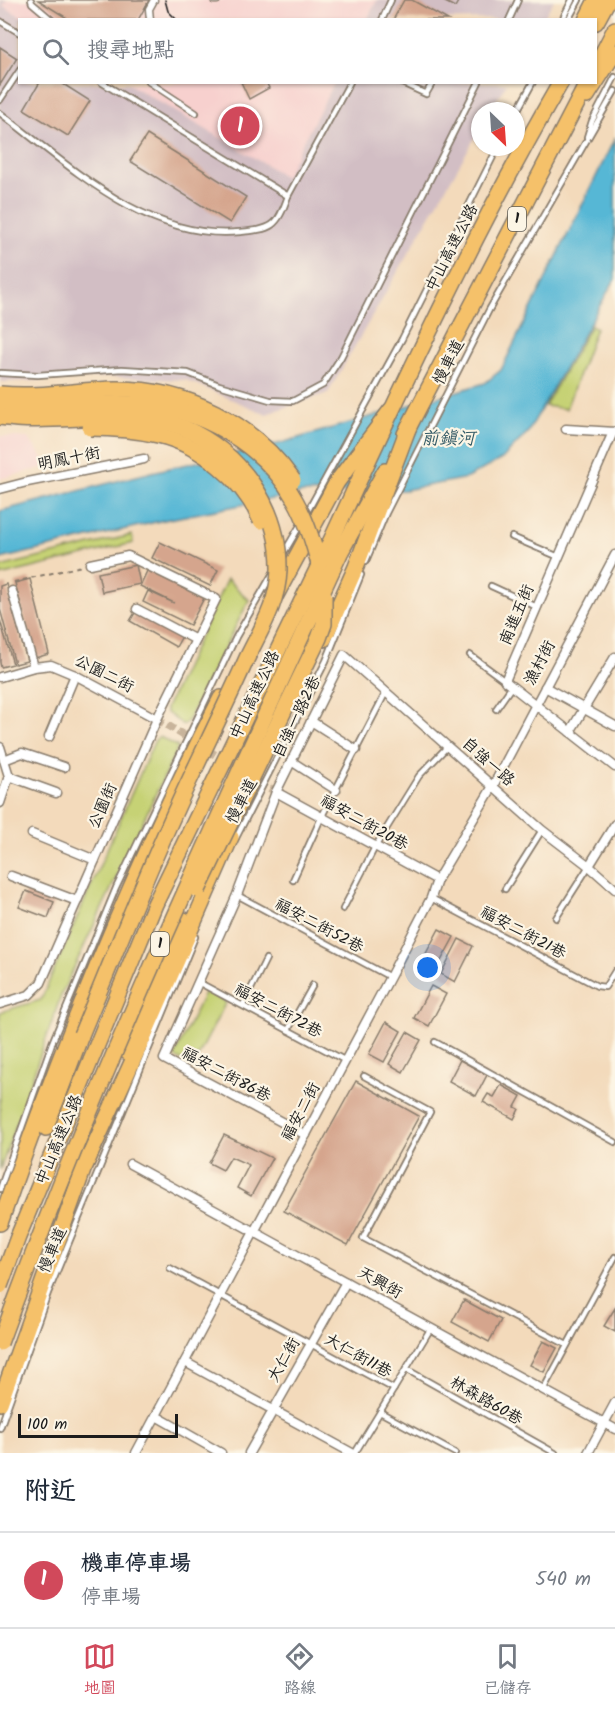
<!DOCTYPE html>
<html lang="zh-TW">
<head>
<meta charset="utf-8">
<style>
  :root { --surface:#fff; --page:#f2f2f3; --text:#1f2937; --muted:#747a83; --line:#e0e1e3; --accent:#d1495b }
  body { margin:0; font-family:Kalam,"LXGW WenKai TC",sans-serif; background:var(--page); color:var(--text) }
  .compass { position:absolute; left:471px; top:102px; width:54px; height:54px; border-radius:50%; background:var(--surface); box-shadow:0 2px 4px #0004; rotate:155deg }
  .scale { position:absolute; left:18px; bottom:15px; width:160px; box-sizing:border-box; padding-left:6px; border:3px solid #1c1c1c; border-top:0; font-size:16px; line-height:21px; white-space:nowrap; color:#1c1c1c; -webkit-text-stroke:4px #fcf5e5; paint-order:stroke }
  .you { position:absolute; left:428px; top:968px; width:21px; height:21px; margin:-15px; border:4px solid #fff; border-radius:50%; background:#1a73e8; box-shadow:0 0 0 9px #1a73e833 }
  .badge { display:grid; place-items:center; width:39px; height:39px; border-radius:50%; background:var(--accent); color:#fff; font-size:20px; font-weight:700 }
  .pin { position:absolute; translate:-50% -50%; border:3px solid #fff; box-shadow:0 2px 6px #0006 }
  .list { margin:0; padding:0; list-style:none }
  h2 { display:flex; justify-content:space-between; align-items:center; height:78px; margin:0; padding:0 24px; font-size:26px }
  h2 small { font-size:20px; font-weight:400; color:var(--muted) }
  .list li { display:grid; grid-template-columns:39px 1fr auto; gap:18px; align-items:center; box-sizing:border-box; height:96px; padding:0 24px; border-top:2px solid var(--line) }
  .list b { display:block; font-size:22px; white-space:nowrap }
  .list p { margin:0; font-size:20px; white-space:nowrap; color:var(--muted) }
  .list em { font-size:20px; font-style:normal; color:var(--muted) }
  .icon { flex:none; width:33px; height:33px; fill:none; stroke:currentColor; stroke-width:2; stroke-linecap:round; stroke-linejoin:round }
  .map { position:relative; flex:none; width:615px; height:1453px; overflow:hidden }
  .search { position:absolute; background:var(--surface); box-shadow:0 2px 4px #0004; left:18px; right:18px; top:18px; height:66px; display:flex; align-items:center; gap:15px; box-sizing:border-box; padding:0 21px; border-radius:0px; color:var(--muted); font-size:22px }
  .sheet { height:174px; background:var(--surface) }
  nav { display:flex; justify-content:space-around; align-items:center; box-sizing:border-box; height:84px; border-top:2px solid var(--line); background:var(--surface); font-size:16px; color:var(--muted) }
  nav a { display:grid; justify-items:center; gap:3px }
  nav .on { color:var(--accent) }
  .map>svg:first-child { display:block }
  .built { fill:#f7d0ce }
  .industrial { fill:#d2bec4 }
  .green { fill:#c6d274; stroke:#717748; stroke-width:1.5 }
  .water { fill:#56b7d5; stroke:#396a78; stroke-width:1.5 }
  .building { fill:#d5a58d }
  .lines { fill:none; stroke-linecap:round; stroke-linejoin:round }
  .minor-tunnel { stroke:#c8b49b; stroke-width:8; stroke-dasharray:8 4; stroke-linecap:butt }
  .service-casing { stroke:#887b6c; stroke-width:8 }
  .pedestrian-casing { stroke:#887b6c; stroke-width:9 }
  .minor-casing { stroke:#887b6c; stroke-width:11 }
  .motorway-casing { stroke:#887b6c; stroke-width:18 }
  .path { stroke:#887b6c; stroke-width:2; stroke-dasharray:4.5 4.5; stroke-linecap:butt }
  .service { stroke:#fff; stroke-width:4.5 }
  .pedestrian { stroke:#fff; stroke-width:6 }
  .minor { stroke:#fff; stroke-width:8 }
  .motorway { stroke:#f5c16b; stroke-width:15 }
  .tram { stroke:#1c1c1c; stroke-width:1.5 }
  .motorway-bridge-casing { stroke:#887b6c; stroke-width:18; stroke-linecap:butt }
  .motorway-bridge { stroke:#f5c16b; stroke-width:15 }
  .labels { text-anchor:middle; dominant-baseline:central; stroke-width:4.5; stroke-linejoin:round; paint-order:stroke }
  .shield { fill:#fcf5e5; stroke:#5f5d58; stroke-width:1.5 }
  .shield-label { font-size:15px; font-weight:bold; fill:#1c1c1c }
  .street-label { font-size:16px; fill:#1c1c1c; stroke:#fcf5e5 }
  .water-label { font-size:18px; font-style:italic; fill:#335a66; stroke:#fcf5e5 }
</style>
</head>
<body>
<div class="map">
<svg width="615" height="1453" viewBox="0 0 615 1453">
  <rect width="100%" height="100%" fill="#fcf5e5"/>
  <filter id="ink" filterUnits="userSpaceOnUse"><feTurbulence type="fractalNoise" baseFrequency=".0167" numOctaves="2"/><feDisplacementMap in="SourceGraphic" scale="12" xChannelSelector="R" yChannelSelector="G"/><feConvolveMatrix kernelMatrix="1 2 1 2 8 2 1 2 1" color-interpolation-filters="sRGB"/></filter>
  <filter id="wash" filterUnits="userSpaceOnUse"><feTurbulence type="fractalNoise" baseFrequency=".008" numOctaves="4" result="noise"/><feDisplacementMap in="SourceGraphic" scale="24" xChannelSelector="R" yChannelSelector="G"/><feGaussianBlur stdDeviation="1.35" result="paint"/><feColorMatrix in="noise" values="0 0 0 0 0 0 0 0 0 0 0 0 0 0 0 0 0 1.4 0 .05"/><feComposite in="paint" operator="in"/></filter>
  <g filter="url(#wash)">
    <rect width="100%" height="100%" fill="#f3dabb"/>
    <g class="built">
      <polygon points="7,0 377,0 367,20 25,20 3,6"/>
      <polygon points="127,83 334,83 285,178 268,166"/>
      <polygon points="0,436 28,438 49,466 0,479"/>
    </g>
    <g class="industrial">
      <polygon points="0,0 7,0 3,6 25,19 20,20 20,82 127,83 268,166 285,177 334,83 507,83 490,111 480,111 480,129 328,393 266,414 186,380 109,377 4,382 0,381"/>
      <polygon points="377,0 554,0 543,19 367,20"/>
    </g>
    <g class="green">
      <polygon points="591,325 596,328 566,409 545,406"/>
      <polygon points="132,535 133,543 0,576 0,567"/>
      <polygon points="227,579 249,600 187,722 183,725 166,712 166,708"/>
      <polygon points="160,737 178,747 62,993 0,1170 0,1012 41,1000 155,740"/>
      <polygon points="205,991 226,1002 193,1066 174,1057"/>
    </g>
    <polygon class="water" points="615,138 615,279 528,432 502,459 467,478 405,490 303,493 164,520 0,559 0,511 152,472 278,444 485,383 501,370"/>
    <g id="blocks">
      <g class="building">
        <polygon points="38,0 149,0 138,20 70,20"/>
        <polygon points="404,0 412,0 448,20 393,20"/>
        <polygon points="441,0 459,0 455,7"/>
        <polygon points="0,47 17,58 0,85"/>
        <polygon points="40,82 60,82 90,101 68,136 24,109"/>
        <polygon points="241,82 266,82 269,88 249,99"/>
        <polygon points="147,135 246,197 230,223 130,161"/>
        <polygon points="160,542 218,570 210,586 152,558"/>
        <polygon points="136,565 140,584 102,592 98,573"/>
        <polygon points="148,569 204,598 190,625 143,602 148,591 174,603 140,586"/>
        <polygon points="30,579 49,654 35,658 15,583"/>
        <polygon points="6,584 27,661 15,664 0,609 0,586"/>
        <polygon points="136,611 182,636 176,647 130,621"/>
        <polygon points="0,620 13,664 1,667 0,663"/>
        <polygon points="26,891 54,902 48,918 19,907"/>
        <polygon points="439,929 454,937 436,970 421,963"/>
        <polygon points="459,939 473,946 455,982 441,974"/>
        <polygon points="431,986 446,994 429,1026 414,1018"/>
        <polygon points="386,1022 401,1031 384,1062 369,1054"/>
        <polygon points="407,1032 421,1040 403,1072 389,1064"/>
        <polygon points="460,1060 487,1075 476,1096 449,1081"/>
        <polygon points="356,1081 419,1116 348,1245 284,1211"/>
        <polygon points="501,1085 521,1096 515,1107 519,1109 514,1119 483,1102 488,1094 494,1097"/>
        <polygon points="224,1135 272,1158 251,1196 237,1188 249,1165 231,1157 223,1170 209,1163"/>
        <polygon points="464,1300 501,1320 489,1342 452,1322"/>
        <polygon points="615,1308 615,1332 604,1326"/>
        <polygon points="543,1341 557,1348 544,1372 530,1365"/>
      </g>
    </g>
  </g>
  <g filter="url(#ink)">
    <use href="#blocks" fill-opacity="0" stroke="#887b6c" stroke-width="1.5"/>
    <g class="lines">
      <polyline class="minor-tunnel" points="157,719 276,792"/>
      <g class="service-casing">
        <g id="service">
          <polyline points="31,0 32,3 52,20"/>
          <polyline points="382,20 391,0"/>
          <polyline points="509,20 518,0"/>
          <polyline points="562,20 572,0"/>
          <polyline points="568,20 579,0"/>
          <polyline points="0,21 20,33"/>
          <polyline points="101,82 288,196 350,82"/>
          <polyline points="149,82 196,113"/>
          <polyline points="400,82 426,94 433,82"/>
          <polyline points="0,100 20,70"/>
          <path d="M 0,113 C 69,165 146,241 240,232 C 272,229 277,228 288,196"/>
          <polyline points="516,113 533,82"/>
          <polyline points="587,137 592,121 615,77"/>
          <polyline points="0,373 38,375 122,369 188,373 219,385 270,400 293,401 323,385 341,357 479,82"/>
          <polyline points="306,514 402,339 498,147"/>
          <polyline points="512,537 559,557"/>
          <polyline points="282,556 302,522"/>
          <polyline points="366,561 386,513 489,310 615,91"/>
          <polyline points="491,586 537,607"/>
          <polyline points="470,655 505,681"/>
          <polyline points="496,709 512,686"/>
          <polyline points="236,838 326,661 361,575"/>
          <polyline points="293,880 322,816 386,692"/>
          <polyline points="505,889 542,830"/>
          <polyline points="237,895 390,977"/>
          <polyline points="431,898 597,986 605,987 615,971"/>
          <polyline points="343,909 375,847 419,776 448,746"/>
          <polyline points="556,918 589,866"/>
          <polyline points="198,982 346,1061"/>
          <polyline points="243,1005 266,959"/>
          <polyline points="288,1030 313,985"/>
          <polyline points="435,1042 615,1142"/>
          <polyline points="364,1076 430,1112 363,1238 567,1345"/>
          <polyline points="0,1189 52,1043 116,888 236,637 274,571"/>
          <polyline points="170,1268 394,1389"/>
          <polyline points="406,1369 555,1453"/>
          <polyline points="543,1390 615,1257"/>
          <polyline points="380,1412 455,1453"/>
          <polyline points="0,1428 48,1293 195,937"/>
          <polyline points="355,1453 431,1328"/>
        </g>
      </g>
      <g class="pedestrian-casing">
        <g id="pedestrian">
          <polyline points="214,0 217,0"/>
          <polyline points="150,20 149,9 154,0"/>
        </g>
      </g>
      <g class="minor-casing">
        <g id="minor">
          <polyline points="566,429 615,432"/>
          <polyline points="613,432 505,681 615,767"/>
          <polyline points="0,489 27,482 144,459"/>
          <polyline points="12,591 34,667"/>
          <polyline points="137,609 196,640"/>
          <polyline points="0,677 34,667 51,665 75,675 157,719"/>
          <polyline points="545,687 615,726"/>
          <polyline points="311,721 356,750"/>
          <polyline points="570,732 615,657"/>
          <polyline points="49,737 75,675"/>
          <polyline points="0,747 9,776 0,803"/>
          <polyline points="4,760 22,753 64,767"/>
          <polyline points="291,761 336,790"/>
          <polyline points="9,776 56,793"/>
          <polyline points="276,792 437,880"/>
          <polyline points="32,834 95,860"/>
          <polyline points="589,866 615,824"/>
          <polyline points="11,876 77,901"/>
          <polyline points="0,1004 29,995 41,983 157,719 216,599 128,556 90,564"/>
          <polyline points="306,1135 164,1059 237,895 276,792 344,655 542,830 589,866 615,889"/>
          <polyline points="130,1164 615,1429"/>
          <polyline points="185,1362 352,1453"/>
          <polyline points="156,1416 221,1453"/>
          <polyline points="136,1453 390,977 431,898 437,880 493,786 615,555"/>
          <polyline points="249,1453 346,1282"/>
          <polyline points="588,1453 615,1403"/>
        </g>
      </g>
      <g class="motorway-casing">
        <g id="motorway">
          <polyline points="586,20 596,0"/>
          <polyline points="596,22 608,0"/>
          <polyline points="597,64 615,29"/>
          <polyline points="587,96 615,52"/>
          <polyline points="405,434 588,82"/>
          <path d="M 329,545 C 401,389 474,232 561,82"/>
          <polyline points="340,553 385,471"/>
          <polyline points="276,595 337,482 391,410"/>
          <polyline points="324,639 356,567 409,426"/>
          <polyline points="127,1052 150,994 184,920"/>
          <polyline points="46,1128 81,1035"/>
          <polyline points="85,1166 143,1038 231,837"/>
          <path d="M 0,1223 C 62,1044 134,867 221,698"/>
          <polyline points="0,1403 88,1156"/>
        </g>
      </g>
      <polyline class="path" points="14,582 82,566"/>
      <use href="#service" class="service"/>
      <use href="#pedestrian" class="pedestrian"/>
      <use href="#minor" class="minor"/>
      <use href="#motorway" class="motorway"/>
      <polyline class="tram" points="165,0 168,11 177,20"/>
      <g class="motorway-bridge-casing">
        <g id="motorway-bridge">
          <path d="M 0,394 C 39,398 77,390 115,389 C 186,388 253,423 293,480"/>
          <path d="M 0,407 C 46,409 92,401 137,404 C 200,408 264,444 295,500 C 307,521 314,544 320,568"/>
          <path d="M 0,417 C 57,426 133,406 184,428 C 240,452 280,507 279,570 C 278,603 261,629 247,658 C 229,698 210,737 191,777 C 151,861 117,949 81,1035"/>
          <path d="M 90,428 C 113,428 136,430 158,435 C 201,445 244,480 261,521"/>
          <polyline points="198,890 319,638 324,624 324,595"/>
          <polyline points="0,1286 18,1237 155,904 329,545"/>
          <path d="M 0,1343 C 97,1073 220,814 340,553"/>
        </g>
      </g>
      <use href="#motorway-bridge" class="motorway-bridge"/>
    </g>
  </g>
  <g class="labels">
    <g class="shield">
      <rect x="508" y="207" width="18" height="24" rx="4.5"/>
      <rect x="151" y="932" width="18" height="24" rx="4.5"/>
    </g>
    <g class="shield-label">
      <text x="517" y="219">1</text>
      <text x="160" y="944">1</text>
    </g>
    <g class="street-label">
      <text transform="translate(452 248) rotate(-63)">中山高速公路</text>
      <text transform="translate(449 362) rotate(-63)">慢車道</text>
      <text transform="translate(69 459) rotate(-11)">明鳳十街</text>
      <text transform="translate(517 615) rotate(-67)">南進五街</text>
      <text transform="translate(540 663) rotate(-62)">漁村街</text>
      <text transform="translate(104 674) rotate(27)">公園二街</text>
      <text transform="translate(255 695) rotate(-65)">中山高速公路</text>
      <text transform="translate(297 717) rotate(-64)">自強一路2巷</text>
      <text transform="translate(488 762) rotate(42)">自強一路</text>
      <text transform="translate(242 801) rotate(-63)">慢車道</text>
      <text transform="translate(103 806) rotate(-66)">公園街</text>
      <text transform="translate(364 823) rotate(29)">福安二街20巷</text>
      <text transform="translate(319 926) rotate(28)">福安二街52巷</text>
      <text transform="translate(523 933) rotate(28)">福安二街21巷</text>
      <text transform="translate(278 1011) rotate(28)">福安二街72巷</text>
      <text transform="translate(226 1075) rotate(28)">福安二街86巷</text>
      <text transform="translate(301 1112) rotate(-62)">福安二街</text>
      <text transform="translate(59 1140) rotate(-67)">中山高速公路</text>
      <text transform="translate(53 1250) rotate(-67)">慢車道</text>
      <text transform="translate(380 1283) rotate(29)">天興街</text>
      <text transform="translate(358 1356) rotate(29)">大仁街11巷</text>
      <text transform="translate(284 1360) rotate(-60)">大仁街</text>
      <text transform="translate(486 1401) rotate(30)">林森路60巷</text>
    </g>
    <g class="water-label">
      <text x="448" y="439">前鎮河</text>
    </g>
  </g>
</svg>
<svg class="compass" viewBox="-18 -18 36 36"><path d="M0-13l5 13h-10z" fill="#e53935"/><path d="M0 13l5-13h-10z" fill="#747a83"/></svg>
<div class="scale">100 m</div>
<div class="you"></div>
<div class="pin badge" style="left:240px;top:126px">1</div>
<div class="search"><svg class="icon" aria-label="search" viewBox="0 0 24 24"><circle cx="10" cy="10" r="6"/><path d="M15 15l6 6"/></svg>搜尋地點</div>
</div>
<section class="sheet">
<h2>附近<small></small></h2>
<ul class="list">
<li><span class="badge">1</span><div><b>機車停車場</b><p>停車場</p></div><em>540 m</em></li>
</ul>
</section>
<nav>
<a class="on"><svg class="icon" aria-label="map" viewBox="0 0 24 24"><path d="M3 6l6-2 6 2 6-2v14l-6 2-6-2-6 2zM9 4v14M15 6v14"/></svg>地圖</a>
<a><svg class="icon" aria-label="directions" viewBox="0 0 24 24"><path d="M12 3l9 9-9 9-9-9zM9 14v-3h6M13 9l2 2-2 2"/></svg>路線</a>
<a><svg class="icon" aria-label="saved" viewBox="0 0 24 24"><path d="M7 4h10v16l-5-4-5 4z"/></svg>已儲存</a>
</nav>
</body>
</html>
